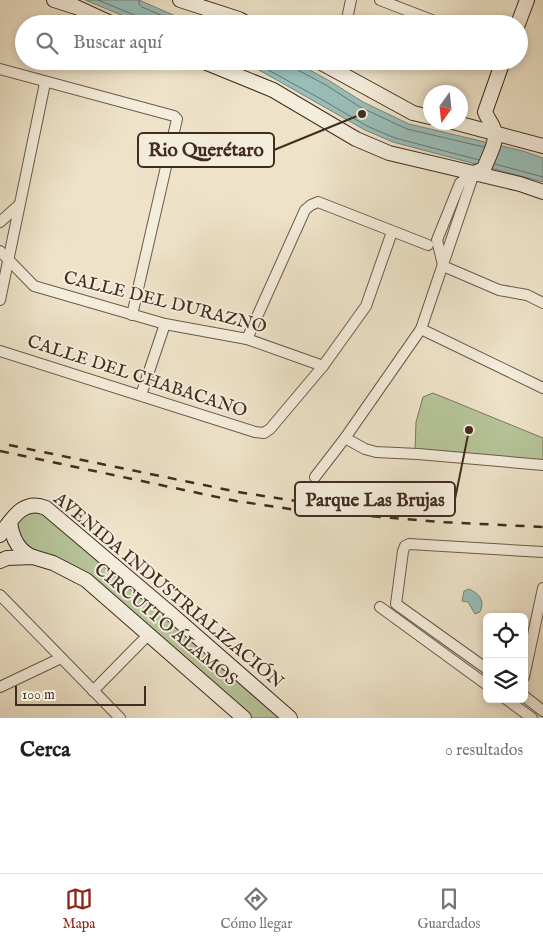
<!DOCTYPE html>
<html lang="es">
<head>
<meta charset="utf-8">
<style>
  :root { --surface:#fff; --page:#f6f6f6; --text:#202124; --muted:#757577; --line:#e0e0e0; --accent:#8f2418 }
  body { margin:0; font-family:"IM FELL English",serif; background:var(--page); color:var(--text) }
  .controls { position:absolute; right:15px; bottom:15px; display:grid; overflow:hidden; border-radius:8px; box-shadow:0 2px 8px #0003 }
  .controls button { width:45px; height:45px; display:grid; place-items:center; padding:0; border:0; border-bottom:1px solid var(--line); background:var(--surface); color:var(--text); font:25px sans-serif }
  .compass { position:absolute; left:423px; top:85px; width:45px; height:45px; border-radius:50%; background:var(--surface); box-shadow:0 2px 8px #0003; rotate:195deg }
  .scale { position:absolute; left:15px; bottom:12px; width:131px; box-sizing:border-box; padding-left:5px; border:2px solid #412c21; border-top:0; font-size:14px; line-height:18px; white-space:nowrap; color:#412c21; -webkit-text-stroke:4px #f4eddc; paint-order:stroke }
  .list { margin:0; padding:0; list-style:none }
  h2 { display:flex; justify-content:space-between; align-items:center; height:65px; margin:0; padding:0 20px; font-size:21px }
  h2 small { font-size:16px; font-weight:400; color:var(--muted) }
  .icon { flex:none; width:28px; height:28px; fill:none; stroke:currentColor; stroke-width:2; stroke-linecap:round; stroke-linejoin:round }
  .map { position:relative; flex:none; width:543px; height:718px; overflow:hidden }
  .search { position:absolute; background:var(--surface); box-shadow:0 2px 8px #0003; left:15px; right:15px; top:15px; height:55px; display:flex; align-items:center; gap:12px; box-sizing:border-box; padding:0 18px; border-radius:28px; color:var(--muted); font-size:19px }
  .sheet { height:155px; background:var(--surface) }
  nav { display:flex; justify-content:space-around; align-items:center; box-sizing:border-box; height:70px; border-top:1px solid var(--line); background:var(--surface); font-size:14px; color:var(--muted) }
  nav a { display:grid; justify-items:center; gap:2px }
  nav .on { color:var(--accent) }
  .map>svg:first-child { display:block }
  .green { fill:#b6c499; stroke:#7c785d }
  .water { fill:#99beb9; stroke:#76847c }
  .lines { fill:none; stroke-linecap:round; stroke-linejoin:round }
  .shore { stroke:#6d756d; stroke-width:1 }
  .street-casing { stroke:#6c5a4b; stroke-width:12 }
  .secondary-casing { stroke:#412c21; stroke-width:16 }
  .street { stroke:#f4eddc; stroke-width:10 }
  .secondary { stroke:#f4eddc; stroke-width:14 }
  .rail { stroke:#412c21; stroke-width:2.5; stroke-dasharray:9 9; stroke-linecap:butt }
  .labels { text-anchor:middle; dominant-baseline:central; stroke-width:4; stroke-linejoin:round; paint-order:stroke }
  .street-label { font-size:18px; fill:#412c21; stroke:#f4eddc }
  .leader { fill:none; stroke:#412c21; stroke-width:2 }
  .callout-dot { fill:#412c21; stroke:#f4eddc; stroke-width:2 }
  .callout { fill:#f4eddc; stroke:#412c21; stroke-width:2 }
  .callout-label { font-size:19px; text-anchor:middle; font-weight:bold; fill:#412c21 }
</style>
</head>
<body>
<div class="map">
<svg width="543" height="718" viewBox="0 0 543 718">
  <rect width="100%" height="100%" fill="#eee3c9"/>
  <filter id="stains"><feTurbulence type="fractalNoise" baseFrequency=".004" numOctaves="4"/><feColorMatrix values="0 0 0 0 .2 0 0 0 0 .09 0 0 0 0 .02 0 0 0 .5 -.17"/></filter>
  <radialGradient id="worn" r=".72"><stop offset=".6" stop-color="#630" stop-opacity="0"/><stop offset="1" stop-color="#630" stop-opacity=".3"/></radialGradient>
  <g class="green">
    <polygon points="433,393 543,438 543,462 415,451 416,422 423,397"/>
    <polygon points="28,511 42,511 282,718 251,718 90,577 33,552 13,534 15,521"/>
  </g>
  <g class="water">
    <polygon points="85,0 139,0 180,18 199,24 143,24"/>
    <polygon points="236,61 293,61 328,80 363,102 409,124 523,151 543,158 543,182 393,142 365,130 259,70"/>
    <path d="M 469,589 C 480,594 485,601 480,612 L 475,614 L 468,602 L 462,601 L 464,591 Z"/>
  </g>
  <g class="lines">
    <g class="shore">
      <polyline points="98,0 139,17 142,24"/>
      <polyline points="139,0 139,4 142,7 181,24"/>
      <polyline points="250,61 261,66 321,99 367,126 395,138 479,160"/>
      <polyline points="291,61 294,68 326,85 360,107 407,129 484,147"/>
      <polyline points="495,164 543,177"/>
    </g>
    <g class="street-casing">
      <g id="street">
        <polyline points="380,0 442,24"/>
        <polyline points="346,24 351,0"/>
        <polyline points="0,69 174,116 177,119 132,315"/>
        <polyline points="0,222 19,205"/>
        <polyline points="0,251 34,286 165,324 247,339 323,366"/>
        <polyline points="443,265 437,240 460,183 474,173"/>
        <polyline points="443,266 499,290 527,295 543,303"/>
        <polyline points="0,300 45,83"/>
        <polyline points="421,329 543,388"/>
        <polyline points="247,339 305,210 311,205 318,202 428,245"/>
        <polyline points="0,351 255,432 264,433 270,429 323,366 366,306 392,232"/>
        <polyline points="141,395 165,324"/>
        <polyline points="345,438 365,449 376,452 418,454 543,465"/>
        <polyline points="315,477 345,438 421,329 474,173"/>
        <polyline points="0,595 120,718"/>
        <polyline points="380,607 487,685"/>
        <polyline points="487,669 396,604 403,551 405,546 409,544 543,552"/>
        <polyline points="524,677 543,588"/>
        <polyline points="0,687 61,658"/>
        <polyline points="93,691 149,634"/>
        <polyline points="524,696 543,711"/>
        <polyline points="506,699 532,718"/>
      </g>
    </g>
    <g class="secondary-casing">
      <g id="secondary">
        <polyline points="54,0 76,7 113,24"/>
        <polyline points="180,0 239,19 248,24"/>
        <polyline points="518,24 527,0"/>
        <polyline points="202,61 273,90 356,139 389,153 520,184 543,192"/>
        <polyline points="318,61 413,113 430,117"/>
        <polyline points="453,122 543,146"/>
        <path d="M 474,173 L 484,169 C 487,159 499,140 494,130 C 492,123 487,118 485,112 L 503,61"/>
        <path d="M 10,522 C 12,538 18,551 33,557"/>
        <path d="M 0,535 C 12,519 23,498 46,508 L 170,613 L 290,718"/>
        <polyline points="0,561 7,558 33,557 53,563 86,580 244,718"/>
      </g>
    </g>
    <use href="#street" class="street"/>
    <use href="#secondary" class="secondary"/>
    <g class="rail">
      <polyline points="9,445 238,492 296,501 386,510"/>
      <polyline points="0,451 236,501 297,510 440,522 543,527"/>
    </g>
  </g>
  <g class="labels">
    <g class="street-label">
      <text transform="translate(165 303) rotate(14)">CALLE DEL DURAZNO</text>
      <text transform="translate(137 377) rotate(18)">CALLE DEL CHABACANO</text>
      <text transform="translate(168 591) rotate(40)">AVENIDA INDUSTRIALIZACIÓN</text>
      <text transform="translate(165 625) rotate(40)">CIRCUITO ÁLAMOS</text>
    </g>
  </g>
  <path class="leader" d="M362 114L274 150M469 430L455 499"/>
  <g class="callout-dot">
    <circle cx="362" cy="114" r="5"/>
    <circle cx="469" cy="430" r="5"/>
  </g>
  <g class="callout">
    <rect x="138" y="133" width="136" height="34" rx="5"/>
    <rect x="295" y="482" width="160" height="34" rx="5"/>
  </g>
  <g class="callout-label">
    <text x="206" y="156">Rio Querétaro</text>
    <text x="375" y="506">Parque Las Brujas</text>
  </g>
  <rect width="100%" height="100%" filter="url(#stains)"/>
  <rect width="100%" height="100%" fill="url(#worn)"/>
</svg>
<div class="controls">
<button><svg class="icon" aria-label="locate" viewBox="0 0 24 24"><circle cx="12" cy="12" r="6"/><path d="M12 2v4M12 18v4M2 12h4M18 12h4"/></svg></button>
<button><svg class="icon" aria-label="layers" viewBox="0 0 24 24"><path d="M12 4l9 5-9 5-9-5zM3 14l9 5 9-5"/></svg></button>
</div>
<svg class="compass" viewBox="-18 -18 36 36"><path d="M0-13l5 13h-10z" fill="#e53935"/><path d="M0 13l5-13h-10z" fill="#757577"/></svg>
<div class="scale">100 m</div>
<div class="search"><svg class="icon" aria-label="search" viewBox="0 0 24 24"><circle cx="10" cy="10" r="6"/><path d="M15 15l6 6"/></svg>Buscar aquí</div>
</div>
<section class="sheet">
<h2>Cerca<small>0 resultados</small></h2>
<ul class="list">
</ul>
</section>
<nav>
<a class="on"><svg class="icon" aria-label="map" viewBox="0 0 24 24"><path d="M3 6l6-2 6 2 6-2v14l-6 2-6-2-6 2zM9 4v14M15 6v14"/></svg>Mapa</a>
<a><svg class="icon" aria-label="directions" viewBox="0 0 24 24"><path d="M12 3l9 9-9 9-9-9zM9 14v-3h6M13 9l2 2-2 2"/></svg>Cómo llegar</a>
<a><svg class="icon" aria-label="saved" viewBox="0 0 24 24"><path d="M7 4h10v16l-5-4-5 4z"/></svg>Guardados</a>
</nav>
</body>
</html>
